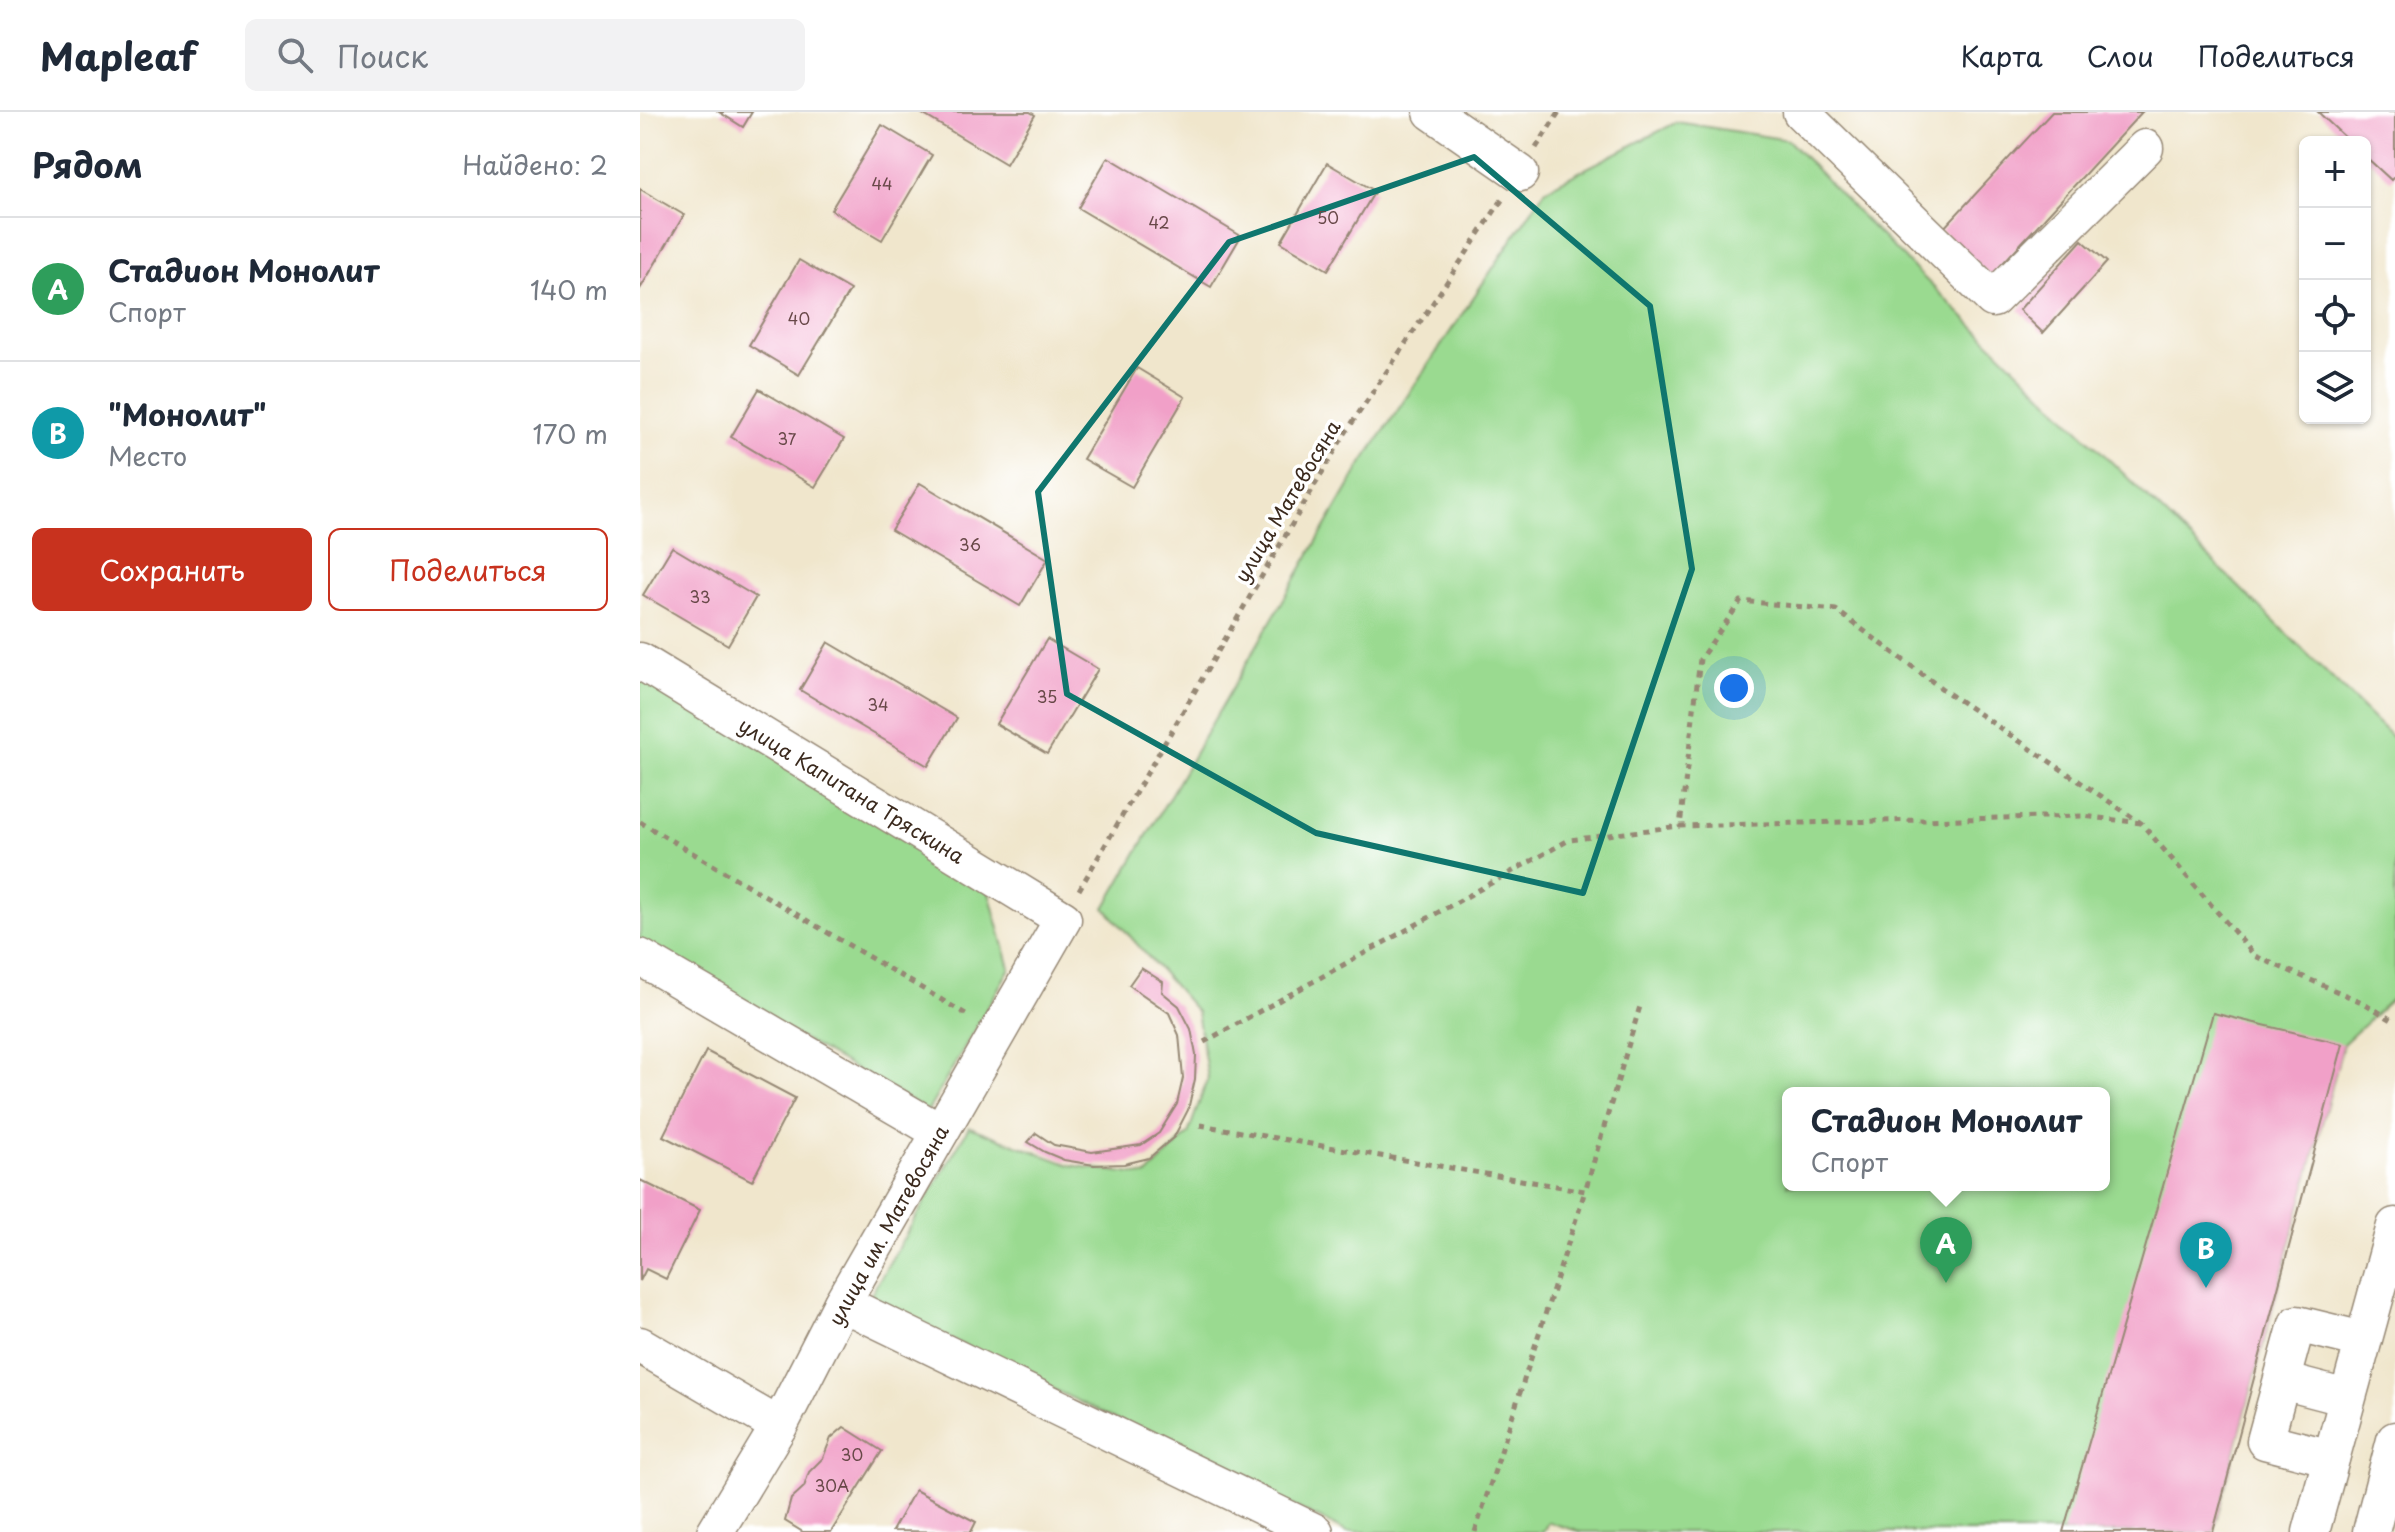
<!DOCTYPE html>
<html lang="ru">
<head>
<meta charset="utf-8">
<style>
  :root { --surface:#fff; --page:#f2f2f3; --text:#1f2937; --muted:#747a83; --line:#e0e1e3; --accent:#c8321e }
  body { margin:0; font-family:"Playpen Sans",sans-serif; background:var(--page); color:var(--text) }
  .controls { position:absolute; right:24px; top:24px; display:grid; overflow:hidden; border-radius:12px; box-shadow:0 2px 6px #0004 }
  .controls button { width:72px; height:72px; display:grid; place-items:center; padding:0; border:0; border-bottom:2px solid var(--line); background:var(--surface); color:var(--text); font:40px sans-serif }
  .you { position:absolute; left:1094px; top:576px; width:28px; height:28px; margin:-20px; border:6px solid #fff; border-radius:50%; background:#1a73e8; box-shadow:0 0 0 12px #1a73e833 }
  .badge { display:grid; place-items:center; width:52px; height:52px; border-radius:50%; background:var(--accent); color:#fff; font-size:26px; font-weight:700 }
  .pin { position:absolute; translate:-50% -66px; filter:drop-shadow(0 2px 4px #0008) }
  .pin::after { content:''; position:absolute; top:42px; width:28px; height:24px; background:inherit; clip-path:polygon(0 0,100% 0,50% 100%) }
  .popup { position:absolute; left:1142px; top:975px; width:328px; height:104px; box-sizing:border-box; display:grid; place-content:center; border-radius:12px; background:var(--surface); filter:drop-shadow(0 2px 6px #0005); font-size:26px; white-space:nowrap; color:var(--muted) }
  .popup b { font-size:30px; color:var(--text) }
  .popup::after { content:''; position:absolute; left:50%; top:100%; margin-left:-16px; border:16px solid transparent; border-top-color:var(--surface) }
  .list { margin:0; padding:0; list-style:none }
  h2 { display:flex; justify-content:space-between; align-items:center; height:104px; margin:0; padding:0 32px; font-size:34px }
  h2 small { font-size:26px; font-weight:400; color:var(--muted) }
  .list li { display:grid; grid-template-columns:52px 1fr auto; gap:24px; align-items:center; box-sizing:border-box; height:144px; padding:0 32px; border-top:2px solid var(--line) }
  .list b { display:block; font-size:30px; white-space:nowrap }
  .list p { margin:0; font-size:26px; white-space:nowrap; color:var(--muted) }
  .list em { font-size:26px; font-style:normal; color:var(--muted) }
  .actions { display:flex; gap:16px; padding:24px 32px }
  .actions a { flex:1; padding:18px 0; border:2px solid var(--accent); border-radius:12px; text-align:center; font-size:28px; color:var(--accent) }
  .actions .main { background:var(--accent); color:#fff }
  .icon { flex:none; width:44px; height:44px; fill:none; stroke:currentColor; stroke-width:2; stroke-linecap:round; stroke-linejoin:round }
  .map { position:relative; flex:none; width:1755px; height:1420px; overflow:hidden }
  header { display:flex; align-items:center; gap:48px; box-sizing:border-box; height:112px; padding:0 40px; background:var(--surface); border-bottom:2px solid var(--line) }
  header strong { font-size:38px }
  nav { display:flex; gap:44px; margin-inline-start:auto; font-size:28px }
  .search { width:560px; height:72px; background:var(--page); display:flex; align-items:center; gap:20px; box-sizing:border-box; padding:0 28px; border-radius:12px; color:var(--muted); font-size:30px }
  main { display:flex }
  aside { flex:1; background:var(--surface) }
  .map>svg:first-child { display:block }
  .green { fill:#9ada90; stroke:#6a8257; stroke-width:2; fill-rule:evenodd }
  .building { fill:#f1a0c8 }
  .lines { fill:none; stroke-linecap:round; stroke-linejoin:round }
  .minor-casing { stroke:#968875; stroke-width:39 }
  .path { stroke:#968875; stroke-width:5; stroke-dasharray:6 6; stroke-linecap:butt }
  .minor { stroke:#fff; stroke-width:36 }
  .marked { fill:none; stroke:#0f766e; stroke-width:6; stroke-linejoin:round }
  .labels { text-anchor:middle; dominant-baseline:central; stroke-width:7; stroke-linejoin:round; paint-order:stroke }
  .number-label { font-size:16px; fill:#684848 }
  .street-label { font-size:20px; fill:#3b2a1e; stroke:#fff }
</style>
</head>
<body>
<header>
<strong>Mapleaf</strong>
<div class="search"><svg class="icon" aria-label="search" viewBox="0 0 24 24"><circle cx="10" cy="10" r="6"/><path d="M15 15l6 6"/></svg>Поиск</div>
<nav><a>Карта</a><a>Слои</a><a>Поделиться</a></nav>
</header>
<main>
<aside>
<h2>Рядом<small>Найдено: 2</small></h2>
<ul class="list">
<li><span class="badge" style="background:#2e9e5b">A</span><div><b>Стадион Монолит</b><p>Спорт</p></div><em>140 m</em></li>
<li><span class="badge" style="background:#0f9aa8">B</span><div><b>&quot;Монолит&quot;</b><p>Место</p></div><em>170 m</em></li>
</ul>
<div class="actions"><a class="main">Сохранить</a><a>Поделиться</a></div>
</aside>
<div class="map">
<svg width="1755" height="1420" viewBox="0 0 1755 1420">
  <rect width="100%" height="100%" fill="#fff"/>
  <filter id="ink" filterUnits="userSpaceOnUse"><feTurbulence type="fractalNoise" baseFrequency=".0125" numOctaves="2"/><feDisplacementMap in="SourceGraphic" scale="16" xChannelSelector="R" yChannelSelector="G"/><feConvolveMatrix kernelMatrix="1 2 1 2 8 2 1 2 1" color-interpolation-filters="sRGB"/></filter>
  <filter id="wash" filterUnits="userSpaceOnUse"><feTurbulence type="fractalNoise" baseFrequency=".006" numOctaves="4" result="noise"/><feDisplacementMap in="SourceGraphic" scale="32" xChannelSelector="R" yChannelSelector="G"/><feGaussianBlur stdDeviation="1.8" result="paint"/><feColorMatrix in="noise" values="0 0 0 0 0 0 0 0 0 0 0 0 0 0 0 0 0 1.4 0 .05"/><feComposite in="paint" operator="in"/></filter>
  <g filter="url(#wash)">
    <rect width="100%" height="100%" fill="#f0e6cc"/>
    <g class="green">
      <path d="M 1037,10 L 1148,28 L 1226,109 L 1755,628 L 1755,884 L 1703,932 L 1573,1420 L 941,1420 L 908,1410 L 903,1420 L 707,1420 L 228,1187 L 329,1015 L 430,1053 L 506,1064 L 548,1022 L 568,966 L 557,900 L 465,796 L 723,350 L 906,77 ZM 1148,981 L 1464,981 L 1464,1073 L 1148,1073 Z"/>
      <polygon points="0,556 346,770 370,856 288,999 0,834"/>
    </g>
    <g id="blocks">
      <g class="building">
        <polygon points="79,0 112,0 103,15"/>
        <polygon points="279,0 390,0 395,3 366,52"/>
        <polygon points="1412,0 1502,0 1351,164 1301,119"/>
        <polygon points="1678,0 1755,0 1755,64 1751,68 1725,44 1725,30 1710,30"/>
        <polygon points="242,13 292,43 242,128 191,98"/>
        <polygon points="468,45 601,124 571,175 438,96"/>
        <polygon points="687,51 735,79 688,158 641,130"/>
        <polygon points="0,77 44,103 0,177"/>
        <polygon points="1442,128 1467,150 1403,221 1379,198"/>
        <polygon points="159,148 210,178 159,263 109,233"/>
        <polygon points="497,256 545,285 492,375 443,347"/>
        <polygon points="119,277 204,327 175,375 91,325"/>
        <polygon points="280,371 408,447 380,494 251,418"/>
        <polygon points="32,435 116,485 88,533 3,483"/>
        <polygon points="407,527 458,557 407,642 356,612"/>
        <polygon points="188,530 317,606 288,654 160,578"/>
        <polygon points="501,856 523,870 522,880 539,894 551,917 556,943 555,967 548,998 534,1025 509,1046 484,1052 454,1053 424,1048 405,1040 388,1030 396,1021 414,1033 452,1040 501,1033 519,1021 537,992 543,966 539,923 529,901 489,873"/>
        <polygon points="1573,901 1703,932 1573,1420 1423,1420"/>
        <polygon points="66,939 155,986 112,1069 23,1024"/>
        <polygon points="0,1068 60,1098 26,1167 6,1157 0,1169"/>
        <polygon points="204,1315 242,1339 191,1420 163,1420 145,1409 151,1387 164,1375 169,1360 183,1346 191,1326"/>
        <polygon points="275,1378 336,1410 331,1420 252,1419"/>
      </g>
    </g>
  </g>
  <g filter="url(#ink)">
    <use href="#blocks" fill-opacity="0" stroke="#968875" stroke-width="2"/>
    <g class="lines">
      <g class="minor-casing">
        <g id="minor">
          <polyline points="792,0 880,61"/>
          <polyline points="1161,0 1353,187 1505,36"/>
          <path id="s1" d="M 0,549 L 423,807 L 202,1191 L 139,1314 L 75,1420"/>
          <polyline points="0,845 300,1020"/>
          <polyline points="202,1191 675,1420"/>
          <polyline points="0,1233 139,1314"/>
          <polyline points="1642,1269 1707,1286"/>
          <polyline points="1691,1346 1625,1329 1657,1212 1723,1228"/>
          <polyline points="1671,1420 1755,1114"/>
          <polyline points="1731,1420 1755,1328"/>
        </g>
      </g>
      <g class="path">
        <polyline points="896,36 919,0"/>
        <polyline points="0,710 329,904"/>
        <polyline points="1501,711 1443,704 1040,714 1060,547 1101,489 1196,498 1305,579 1501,711 1615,844 1724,891 1755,910"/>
        <polyline points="439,778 704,323 862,88"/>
        <polyline points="564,930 929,728 1040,714"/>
        <polyline points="560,1013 945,1079 1001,891"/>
        <polyline points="835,1420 945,1079"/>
      </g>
      <use href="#minor" class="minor"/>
    </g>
  </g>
  <path class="marked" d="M 834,45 L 1010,194 L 1052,457 L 943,781 L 676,721 L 427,582 L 398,380 L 589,130 Z"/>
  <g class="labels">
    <g class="number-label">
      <text x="242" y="71">44</text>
      <text x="688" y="105">50</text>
      <text x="519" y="110">42</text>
      <text x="159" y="206">40</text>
      <text x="147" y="326">37</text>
      <text x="330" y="432">36</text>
      <text x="60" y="484">33</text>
      <text x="407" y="584">35</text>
      <text x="238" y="592">34</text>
      <text x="212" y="1342">30</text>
      <text x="192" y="1373">30А</text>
    </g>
    <g class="street-label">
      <text transform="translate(647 389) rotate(-59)">улица Матевосяна</text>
      <text stroke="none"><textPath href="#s1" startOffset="248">улица Капитана Тряскина</textPath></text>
      <text transform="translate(248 1113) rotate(-61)">улица им. Матевосяна</text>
    </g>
  </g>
</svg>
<div class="controls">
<button>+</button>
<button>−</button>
<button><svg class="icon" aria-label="locate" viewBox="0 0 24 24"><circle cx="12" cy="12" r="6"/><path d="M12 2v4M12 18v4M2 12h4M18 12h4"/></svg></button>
<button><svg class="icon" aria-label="layers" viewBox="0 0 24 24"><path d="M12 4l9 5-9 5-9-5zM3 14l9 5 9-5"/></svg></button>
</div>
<div class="you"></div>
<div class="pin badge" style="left:1306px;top:1171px;background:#2e9e5b">A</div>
<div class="popup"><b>Стадион Монолит</b>Спорт</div>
<div class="pin badge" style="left:1566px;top:1176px;background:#0f9aa8">B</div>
</div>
</main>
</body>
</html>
